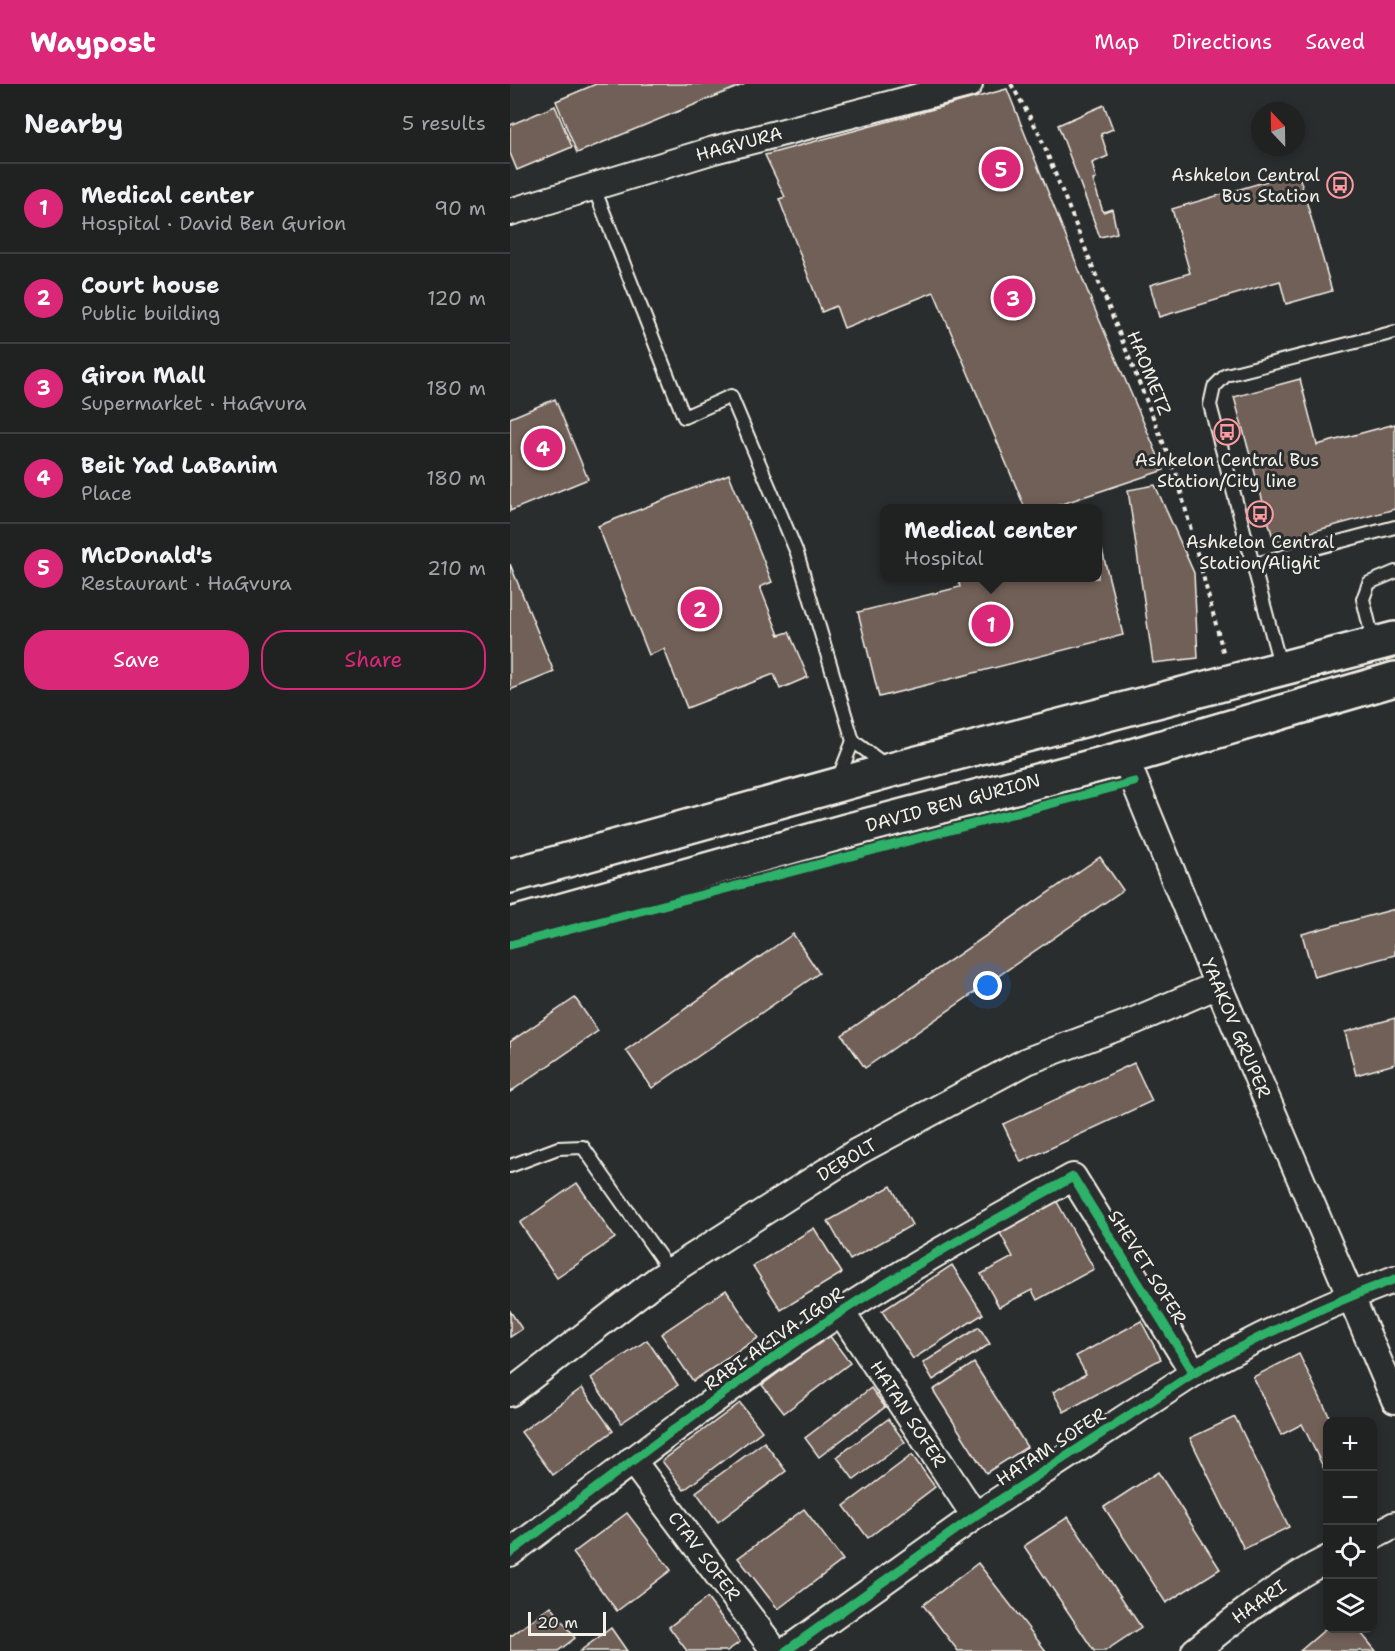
<!DOCTYPE html>
<html lang="en">
<head>
<meta charset="utf-8">
<style>
  :root { --surface:#202222; --page:#282a2a; --text:#f1f3f6; --muted:#a2a4a5; --line:#3d3f40; --accent:#db2777 }
  body { margin:0; font-family:"Shantell Sans",sans-serif; background:var(--page); color:var(--text) }
  .controls { position:absolute; right:18px; bottom:18px; display:grid; overflow:hidden; border-radius:12px; box-shadow:0 3px 9px #0003 }
  .controls button { width:54px; height:54px; display:grid; place-items:center; padding:0; border:0; border-bottom:2px solid var(--line); background:var(--surface); color:var(--text); font:30px sans-serif }
  .compass { position:absolute; left:741px; top:18px; width:54px; height:54px; border-radius:50%; background:var(--surface); box-shadow:0 3px 9px #0003; rotate:338deg }
  .scale { position:absolute; left:18px; bottom:15px; width:78px; box-sizing:border-box; padding-left:6px; border:3px solid #f4f1e8; border-top:0; font-size:16px; line-height:21px; white-space:nowrap; color:#f4f1e8; -webkit-text-stroke:4px #2a2d2e; paint-order:stroke }
  .you { position:absolute; left:478px; top:902px; width:21px; height:21px; margin:-15px; border:4px solid #fff; border-radius:50%; background:#1a73e8; box-shadow:0 0 0 9px #1a73e833 }
  .badge { display:grid; place-items:center; width:39px; height:39px; border-radius:50%; background:var(--accent); color:#fff; font-size:20px; font-weight:700 }
  .pin { position:absolute; translate:-50% -50%; border:3px solid #fff; box-shadow:0 2px 6px #0006 }
  .popup { position:absolute; left:370px; top:420px; width:222px; height:78px; box-sizing:border-box; display:grid; place-content:center; border-radius:12px; background:var(--surface); filter:drop-shadow(0 2px 4px #0005); font-size:20px; white-space:nowrap; color:var(--muted) }
  .popup b { font-size:22px; color:var(--text) }
  .popup::after { content:''; position:absolute; left:50%; top:100%; margin-left:-12px; border:12px solid transparent; border-top-color:var(--surface) }
  .list { margin:0; padding:0; list-style:none }
  h2 { display:flex; justify-content:space-between; align-items:center; height:78px; margin:0; padding:0 24px; font-size:26px }
  h2 small { font-size:20px; font-weight:400; color:var(--muted) }
  .list li { display:grid; grid-template-columns:39px 1fr auto; gap:18px; align-items:center; box-sizing:border-box; height:90px; padding:0 24px; border-top:2px solid var(--line) }
  .list b { display:block; font-size:22px; white-space:nowrap }
  .list p { margin:0; font-size:20px; white-space:nowrap; color:var(--muted) }
  .list em { font-size:20px; font-style:normal; color:var(--muted) }
  .actions { display:flex; gap:12px; padding:18px 24px }
  .actions a { flex:1; padding:14px 0; border:2px solid var(--accent); border-radius:24px; text-align:center; font-size:21px; color:var(--accent) }
  .actions .main { background:var(--accent); color:#fff }
  .icon { flex:none; width:33px; height:33px; fill:none; stroke:currentColor; stroke-width:2; stroke-linecap:round; stroke-linejoin:round }
  .map { position:relative; flex:none; width:885px; height:1567px; overflow:hidden }
  header { display:flex; align-items:center; gap:36px; box-sizing:border-box; height:84px; padding:0 30px; background:var(--accent); color:#fff }
  header strong { font-size:28px }
  nav { display:flex; gap:33px; margin-inline-start:auto; font-size:21px }
  main { display:flex }
  aside { flex:1; background:var(--surface) }
  .map>svg:first-child { display:block }
  .building { fill:#716058; stroke:#f4f1e8; stroke-width:1.5 }
  .lines { fill:none; stroke-linecap:round; stroke-linejoin:round }
  .service-casing { stroke:#f4f1e8; stroke-width:16 }
  .minor-casing { stroke:#f4f1e8; stroke-width:30 }
  .secondary-casing { stroke:#f4f1e8; stroke-width:38 }
  .path { stroke:#f4f1e8; stroke-width:4; stroke-dasharray:4.5 4.5; stroke-linecap:butt }
  .service { stroke:#2a2d2e; stroke-width:12 }
  .minor { stroke:#2a2d2e; stroke-width:26 }
  .secondary { stroke:#2a2d2e; stroke-width:33 }
  .cycleway-casing { stroke:#2a2d2e; stroke-width:13 }
  .cycleway { stroke:#2db169; stroke-width:9 }
  .labels { text-anchor:middle; dominant-baseline:central; stroke-width:6; stroke-linejoin:round; paint-order:stroke }
  .street-label { font-size:18px; fill:#f4f1e8; stroke:#2a2d2e }
  .poi-label { font-size:18px; fill:#f4f1e8; stroke:#2a2d2e }
</style>
</head>
<body>
<header>
<strong>Waypost</strong>
<nav><a>Map</a><a>Directions</a><a>Saved</a></nav>
</header>
<main>
<aside>
<h2>Nearby<small>5 results</small></h2>
<ul class="list">
<li><span class="badge">1</span><div><b>Medical center</b><p>Hospital · David Ben Gurion</p></div><em>90 m</em></li>
<li><span class="badge">2</span><div><b>Court house</b><p>Public building</p></div><em>120 m</em></li>
<li><span class="badge">3</span><div><b>Giron Mall</b><p>Supermarket · HaGvura</p></div><em>180 m</em></li>
<li><span class="badge">4</span><div><b>Beit Yad LaBanim</b><p>Place</p></div><em>180 m</em></li>
<li><span class="badge">5</span><div><b>McDonald's</b><p>Restaurant · HaGvura</p></div><em>210 m</em></li>
</ul>
<div class="actions"><a class="main">Save</a><a>Share</a></div>
</aside>
<div class="map">
<svg width="885" height="1567" viewBox="0 0 885 1567">
  <rect width="100%" height="100%" fill="#2a2d2e"/>
  <filter id="ink" filterUnits="userSpaceOnUse"><feTurbulence type="fractalNoise" baseFrequency=".0167" numOctaves="2"/><feDisplacementMap in="SourceGraphic" scale="12" xChannelSelector="R" yChannelSelector="G"/><feConvolveMatrix kernelMatrix="1 2 1 2 8 2 1 2 1" color-interpolation-filters="sRGB"/></filter>
  <g filter="url(#ink)">
    <g class="building">
      <polygon points="86,0 235,0 67,69 46,17"/>
      <polygon points="497,5 583,221 654,386 540,424 515,424 424,208 334,244 326,222 312,228 269,115 275,113 255,71"/>
      <polygon points="594,21 603,45 591,50 598,72 582,79 586,95 583,96 593,128 602,125 607,149 590,153 548,41"/>
      <polygon points="45,22 62,63 7,86 0,69 0,41"/>
      <polygon points="788,88 822,207 776,220 770,197 649,233 640,201 680,189 662,125"/>
      <polygon points="790,295 807,361 885,340 885,425 764,458 724,313"/>
      <polygon points="45,315 78,395 0,427 0,334"/>
      <polygon points="219,390 262,498 250,503 269,551 279,548 298,593 270,605 264,590 177,624 154,565 139,571 88,442"/>
      <polygon points="645,401 684,489 688,574 643,579 618,406"/>
      <polygon points="592,466 613,551 369,613 348,528 450,503 448,494 588,494 588,467"/>
      <polygon points="0,480 44,588 0,606"/>
      <polygon points="590,773 613,806 355,984 332,951"/>
      <polygon points="885,825 885,871 804,893 792,850"/>
      <polygon points="283,850 309,889 142,1004 116,966"/>
      <polygon points="65,914 88,947 0,1008 0,958"/>
      <polygon points="885,934 885,980 846,991 835,948"/>
      <polygon points="624,979 642,1017 511,1078 493,1040"/>
      <polygon points="67,1099 105,1154 47,1194 10,1139"/>
      <polygon points="381,1102 402,1141 340,1176 318,1137"/>
      <polygon points="546,1116 584,1185 527,1216 522,1206 489,1223 471,1190 503,1173 489,1147"/>
      <polygon points="304,1144 332,1189 271,1226 243,1182"/>
      <polygon points="442,1181 473,1230 403,1275 372,1227"/>
      <polygon points="216,1206 248,1254 183,1297 151,1250"/>
      <polygon points="0,1227 12,1245 0,1253"/>
      <polygon points="631,1237 651,1275 554,1328 543,1308 576,1290 566,1272"/>
      <polygon points="469,1243 480,1260 423,1296 413,1279"/>
      <polygon points="319,1251 340,1279 274,1329 252,1301"/>
      <polygon points="137,1256 168,1301 111,1339 81,1294"/>
      <polygon points="789,1270 822,1338 818,1338 818,1393 792,1340 771,1351 743,1293"/>
      <polygon points="464,1279 517,1363 476,1389 423,1306"/>
      <polygon points="72,1304 103,1347 43,1391 11,1348"/>
      <polygon points="361,1304 375,1323 309,1373 295,1354"/>
      <polygon points="230,1319 252,1347 174,1406 152,1377"/>
      <polygon points="725,1333 779,1443 734,1465 680,1354"/>
      <polygon points="378,1335 395,1358 344,1396 327,1373"/>
      <polygon points="254,1358 276,1387 208,1438 186,1408"/>
      <polygon points="402,1371 425,1403 358,1454 334,1422"/>
      <polygon points="648,1388 710,1485 656,1519 594,1423"/>
      <polygon points="294,1425 333,1476 268,1525 228,1474"/>
      <polygon points="117,1429 161,1486 107,1527 63,1469"/>
      <polygon points="558,1433 631,1543 595,1567 584,1567 514,1462"/>
      <polygon points="468,1479 536,1567 448,1567 413,1521"/>
      <polygon points="197,1514 230,1558 217,1567 177,1567 159,1543"/>
      <polygon points="41,1522 65,1554 48,1567 0,1567 0,1550 1,1552"/>
      <polygon points="818,1543 847,1544 866,1567 790,1567"/>
      <polygon points="101,1544 117,1567 70,1567"/>
    </g>
    <g class="lines">
      <g class="service-casing">
        <g id="service">
          <polyline points="84,104 174,333 221,312 287,469 343,657 378,683"/>
          <polyline points="745,480 885,443"/>
          <polyline points="864,560 853,515 859,499 885,488"/>
          <polyline points="771,584 700,321 704,303 716,291 885,248"/>
          <polyline points="327,698 343,657"/>
          <polyline points="0,1082 48,1064 73,1063 160,1187"/>
        </g>
      </g>
      <g class="minor-casing">
        <g id="minor">
          <polyline points="0,128 204,66 459,0"/>
          <polyline points="615,674 708,901 885,1316"/>
          <polyline points="331,1228 465,1432"/>
          <polyline points="0,1309 147,1196 347,1068 517,977 624,937 708,901"/>
          <polyline points="122,1376 265,1567"/>
          <polyline points="862,1453 885,1441"/>
          <path d="M 0,1469 C 109,1387 217,1303 331,1228 C 406,1179 484,1136 563,1093 L 684,1289"/>
          <path d="M 276,1567 L 465,1432 L 684,1289 C 747,1252 816,1221 885,1195"/>
          <path d="M 685,1567 C 727,1533 770,1499 818,1475"/>
        </g>
      </g>
      <g class="secondary-casing">
        <g id="secondary">
          <polyline points="0,792 381,686 885,555"/>
          <polyline points="0,841 336,747 615,674 885,595"/>
        </g>
      </g>
      <polyline class="path" points="501,0 528,47 667,393 714,571"/>
      <use href="#service" class="service"/>
      <use href="#minor" class="minor"/>
      <use href="#secondary" class="secondary"/>
      <g class="cycleway-casing">
        <g id="cycleway">
          <polyline points="0,861 624,698"/>
          <path d="M 0,1469 C 109,1387 217,1303 331,1228 C 406,1179 484,1136 563,1093 L 684,1289"/>
          <path d="M 276,1567 L 465,1432 L 684,1289 C 747,1252 816,1221 885,1195"/>
        </g>
      </g>
      <use href="#cycleway" class="cycleway"/>
    </g>
  </g>
  <defs>
    <g id="bus-ring" transform="scale(1.35)"><circle r="9.5" fill="#2a2d2e" stroke="#ff9aa2" stroke-width="1.5"/><path d="M-5-6H5V4H4V6H2V4H-2V6H-4V4H-5ZM-3.5-4V0h7V-4ZM-3.5 1.2v1.5H-2V1.2ZM2 1.2v1.5H3.5V1.2Z" fill="#ff9aa2"/></g>
  </defs>
  <g fill-rule="evenodd">
    <use href="#bus-ring" x="830" y="101"/>
    <use href="#bus-ring" x="717" y="348"/>
    <use href="#bus-ring" x="750" y="430"/>
  </g>
  <g class="labels">
    <g class="street-label">
      <text transform="translate(229 60) rotate(-15)">HAGVURA</text>
      <text transform="translate(639 289) rotate(68)">HAOMETZ</text>
      <text transform="translate(443 719) rotate(-15)">DAVID BEN GURION</text>
      <text transform="translate(726 944) rotate(67)">YAAKOV GRUPER</text>
      <text transform="translate(337 1076) rotate(-31)">DEBOLT</text>
      <text transform="translate(637 1183) rotate(58)">SHEVET SOFER</text>
      <text transform="translate(264 1255) rotate(-35)">RABI AKIVA IGOR</text>
      <text transform="translate(398 1330) rotate(57)">HATAN SOFER</text>
      <text transform="translate(541 1363) rotate(-33)">HATAM SOFER</text>
      <text transform="translate(194 1472) rotate(53)">CTAV SOFER</text>
      <text transform="translate(749 1518) rotate(-35)">HAARI</text>
    </g>
    <g class="poi-label">
      <text x="810" y="91" text-anchor="end">Ashkelon Central<tspan x="810" dy="21">Bus Station</tspan></text>
      <text x="717" y="376">Ashkelon Central Bus<tspan x="717" dy="21">Station/City line</tspan></text>
      <text x="750" y="458">Ashkelon Central<tspan x="750" dy="21">Station/Alight</tspan></text>
    </g>
  </g>
</svg>
<div class="controls">
<button>+</button>
<button>−</button>
<button><svg class="icon" aria-label="locate" viewBox="0 0 24 24"><circle cx="12" cy="12" r="6"/><path d="M12 2v4M12 18v4M2 12h4M18 12h4"/></svg></button>
<button><svg class="icon" aria-label="layers" viewBox="0 0 24 24"><path d="M12 4l9 5-9 5-9-5zM3 14l9 5 9-5"/></svg></button>
</div>
<svg class="compass" viewBox="-18 -18 36 36"><path d="M0-13l5 13h-10z" fill="#e53935"/><path d="M0 13l5-13h-10z" fill="#a2a4a5"/></svg>
<div class="scale">20 m</div>
<div class="you"></div>
<div class="pin badge" style="left:481px;top:540px">1</div>
<div class="popup"><b>Medical center</b>Hospital</div>
<div class="pin badge" style="left:190px;top:525px">2</div>
<div class="pin badge" style="left:503px;top:214px">3</div>
<div class="pin badge" style="left:33px;top:364px">4</div>
<div class="pin badge" style="left:491px;top:85px">5</div>
</div>
</main>
</body>
</html>
